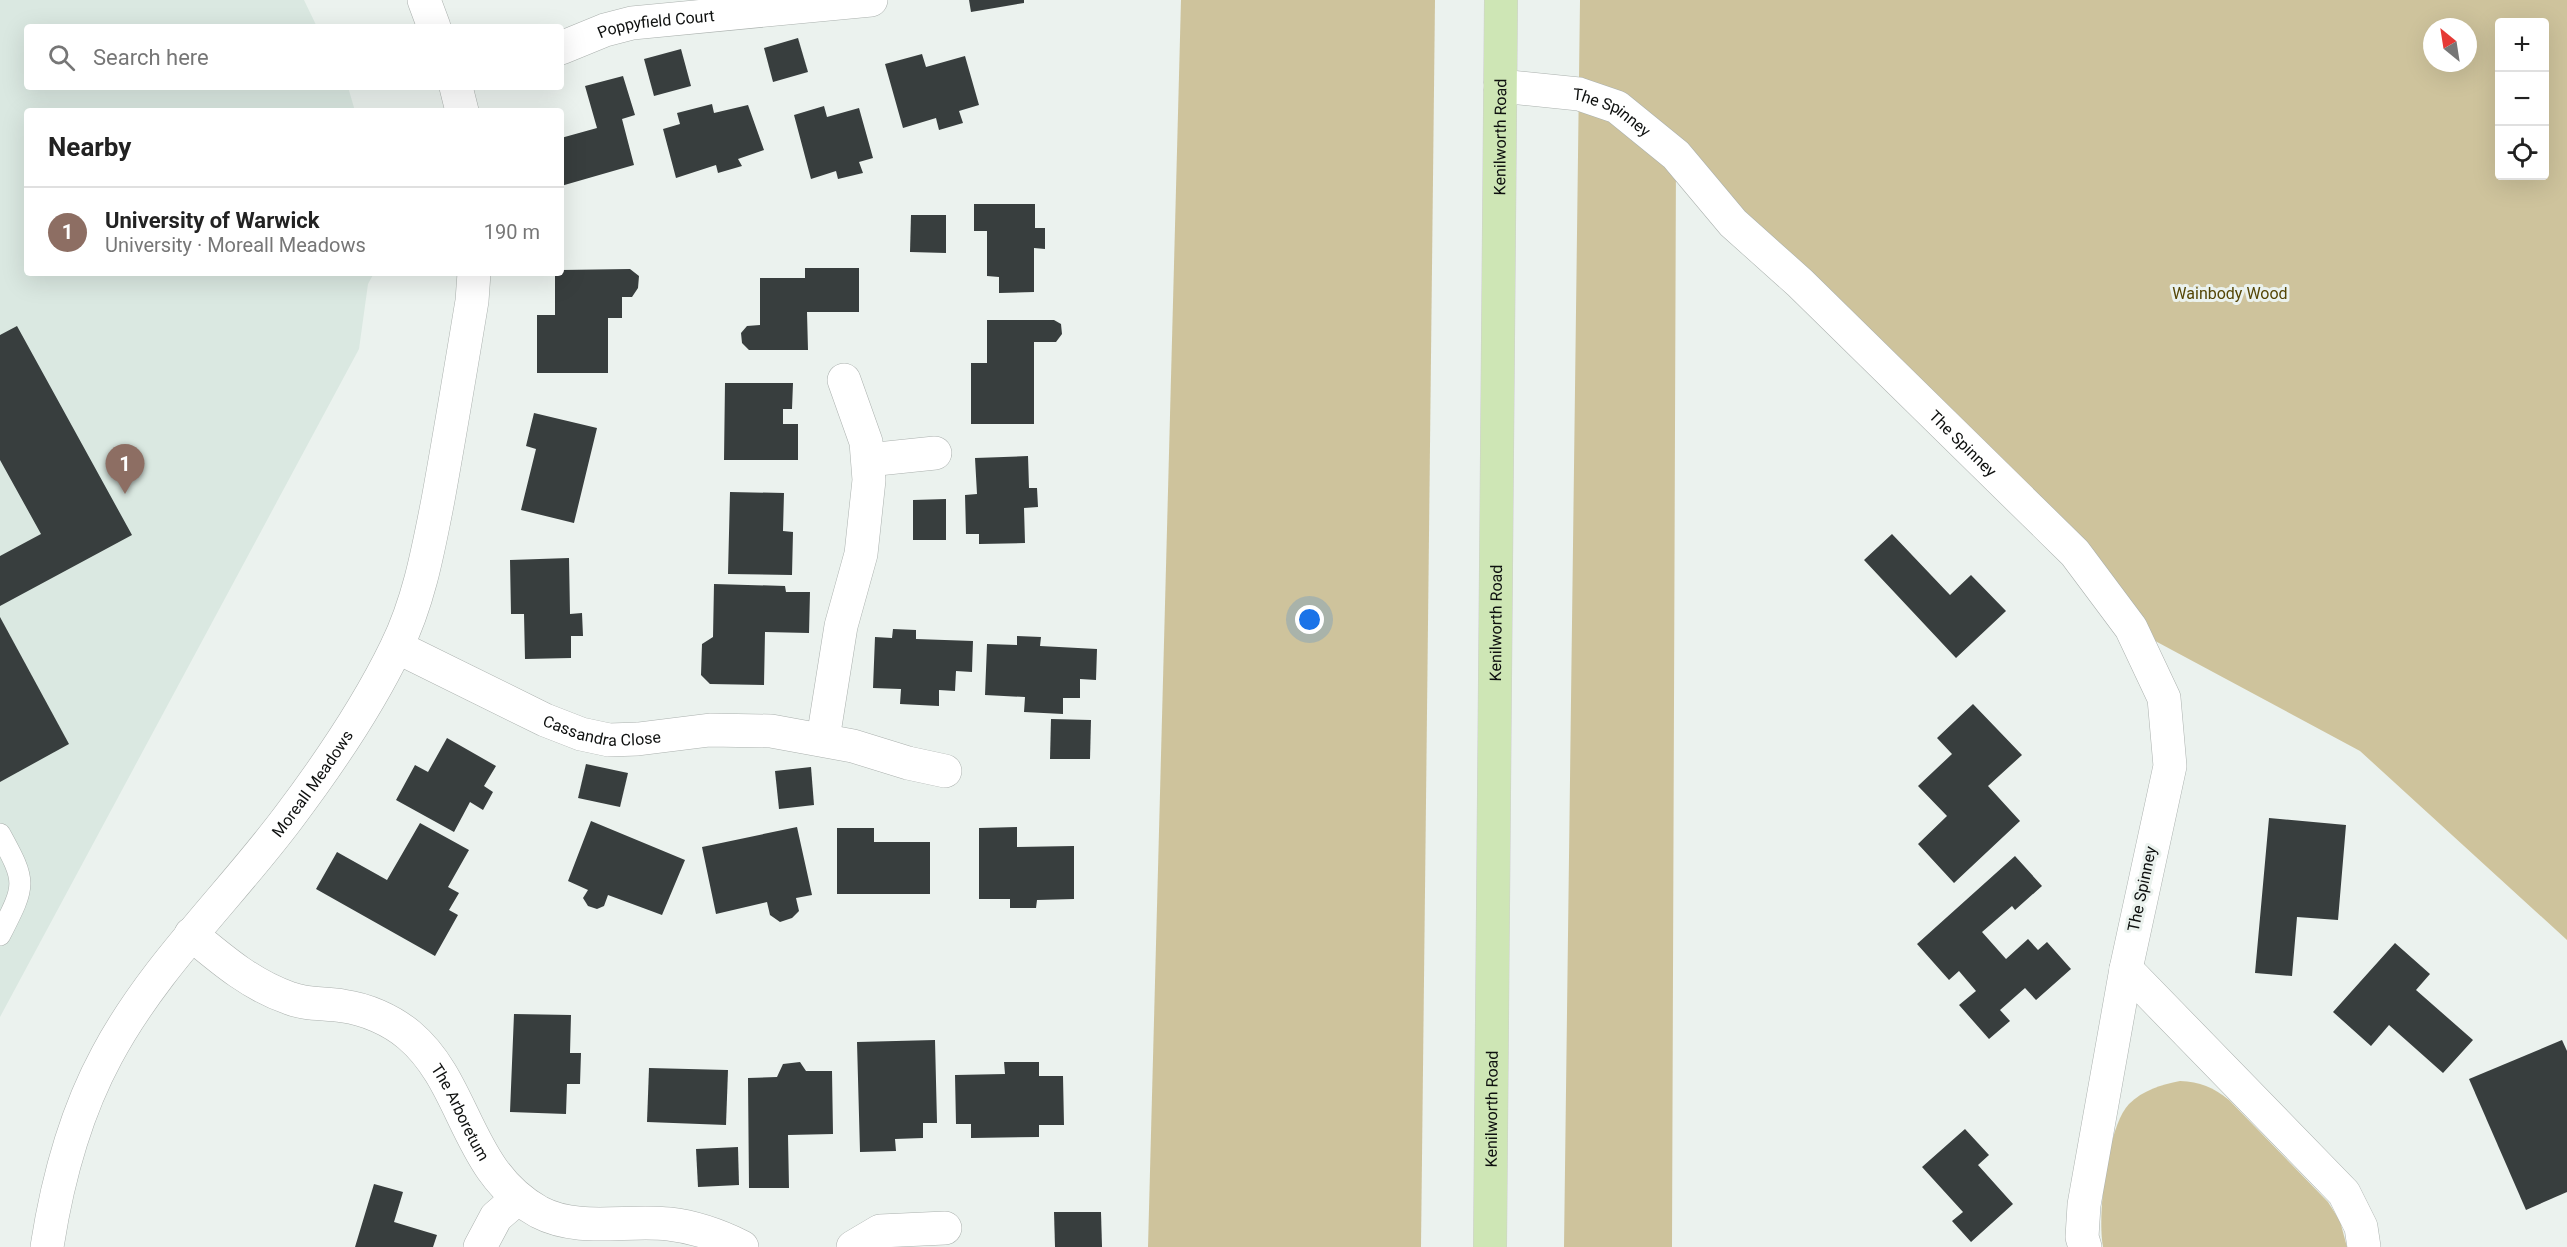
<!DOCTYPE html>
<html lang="en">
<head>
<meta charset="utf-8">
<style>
  :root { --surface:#fff; --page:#f2f2f2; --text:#222; --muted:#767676; --line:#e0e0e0; --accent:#a12c86 }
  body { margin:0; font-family:Roboto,sans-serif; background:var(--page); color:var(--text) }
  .controls { position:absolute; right:18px; top:18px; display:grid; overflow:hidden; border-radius:6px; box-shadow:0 6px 24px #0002 }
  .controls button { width:54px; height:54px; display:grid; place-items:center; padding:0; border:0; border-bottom:2px solid var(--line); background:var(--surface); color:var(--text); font:30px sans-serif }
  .compass { position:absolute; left:2423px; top:18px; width:54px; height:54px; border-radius:50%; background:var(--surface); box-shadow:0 6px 24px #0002; rotate:330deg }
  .you { position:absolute; left:1310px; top:620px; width:21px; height:21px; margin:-15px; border:4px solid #fff; border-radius:50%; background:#1a73e8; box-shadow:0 0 0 9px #1a73e833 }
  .badge { display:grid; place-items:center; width:39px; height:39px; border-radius:50%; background:var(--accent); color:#fff; font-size:20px; font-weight:700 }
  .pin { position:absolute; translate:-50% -50px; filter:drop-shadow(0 2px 3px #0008) }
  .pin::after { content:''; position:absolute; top:32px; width:21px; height:18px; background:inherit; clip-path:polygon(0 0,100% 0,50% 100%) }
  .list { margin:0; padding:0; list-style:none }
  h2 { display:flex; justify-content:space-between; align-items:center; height:78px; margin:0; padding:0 24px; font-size:26px }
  h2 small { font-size:20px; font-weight:400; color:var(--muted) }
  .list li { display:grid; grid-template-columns:39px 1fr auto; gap:18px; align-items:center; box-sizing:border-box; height:90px; padding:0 24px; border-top:2px solid var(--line) }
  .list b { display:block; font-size:22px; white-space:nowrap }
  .list p { margin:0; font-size:20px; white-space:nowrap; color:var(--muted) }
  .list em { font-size:20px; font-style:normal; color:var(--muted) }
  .icon { flex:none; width:33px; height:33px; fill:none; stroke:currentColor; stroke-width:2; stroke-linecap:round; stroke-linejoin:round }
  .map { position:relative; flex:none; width:2567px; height:1247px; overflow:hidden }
  .search { position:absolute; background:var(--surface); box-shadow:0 6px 24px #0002; left:24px; top:24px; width:540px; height:66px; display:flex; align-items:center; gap:15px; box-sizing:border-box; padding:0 21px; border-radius:6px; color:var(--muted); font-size:22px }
  .panel { position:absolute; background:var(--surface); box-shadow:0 6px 24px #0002; left:24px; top:108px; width:540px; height:168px; border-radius:6px }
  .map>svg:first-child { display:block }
  .built { fill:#dae8e1 }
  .green { fill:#cec39c; fill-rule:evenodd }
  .building { fill:#383e3e }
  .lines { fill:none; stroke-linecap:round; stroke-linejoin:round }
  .service-casing { stroke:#abb1ae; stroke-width:22 }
  .minor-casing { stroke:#abb1ae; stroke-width:34 }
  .primary-casing { stroke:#cfcfcf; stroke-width:34 }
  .service { stroke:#fff; stroke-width:21 }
  .minor { stroke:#fff; stroke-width:33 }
  .primary { stroke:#cee6b5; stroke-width:33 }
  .labels { text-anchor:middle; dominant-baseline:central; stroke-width:6; stroke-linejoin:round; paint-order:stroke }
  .street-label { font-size:16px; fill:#0e100f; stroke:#ebf2ee }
  .park-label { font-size:16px; fill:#554606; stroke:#ebf2ee }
</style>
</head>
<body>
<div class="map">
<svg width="2567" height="1247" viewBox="0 0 2567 1247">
  <rect width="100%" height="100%" fill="#ebf2ee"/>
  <polygon class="built" points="0,0 304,0 317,27 27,27 27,87 348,87 355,111 27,111 27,273 374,273 368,284 359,349 0,1017"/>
  <g class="green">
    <polygon points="1181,0 1435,0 1421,1247 1148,1247"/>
    <path d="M 1580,0 L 2567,0 L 2567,940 L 2360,751 L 2131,628 L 1676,156 L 1672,1247 L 1564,1247 ZM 2500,22 L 2544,22 L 2544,176 L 2500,176 ZM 2432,27 L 2468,27 L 2468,63 L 2432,63 Z"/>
    <path d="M 2180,1081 C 2200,1082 2213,1087 2229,1100 L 2328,1202 L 2340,1221 L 2347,1247 L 2103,1247 C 2097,1216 2107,1127 2129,1104 C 2143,1090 2161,1085 2180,1081 Z"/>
  </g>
  <g class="building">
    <polygon points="969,0 1024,0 1024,3 971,12"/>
    <polygon points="798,38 808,72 773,82 764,48"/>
    <polygon points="681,49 691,86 654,96 644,59"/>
    <polygon points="922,54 926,67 965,56 979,105 959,111 963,123 939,130 936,118 903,128 885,64"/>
    <polygon points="623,76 635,115 622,119 634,165 561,186 561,138 597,128 585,86"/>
    <polygon points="712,104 714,113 748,105 764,150 738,159 742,166 718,173 716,165 676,178 663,129 680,124 677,113"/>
    <polygon points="824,106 827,117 859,108 873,158 859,162 863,173 838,179 836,171 811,179 794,115"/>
    <polygon points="974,204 1035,204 1035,228 1045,228 1045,249 1034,248 1034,292 999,293 999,277 987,276 987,231 974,231"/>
    <polygon points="911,215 946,215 946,253 910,252"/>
    <polygon points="805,268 859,268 859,312 807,312 808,350 749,350 742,343 741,333 747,326 760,325 760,278 805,278"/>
    <polygon points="630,269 639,276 638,288 632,297 622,297 622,318 608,318 608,373 537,373 537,315 555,315 555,273 561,273 561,270"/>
    <polygon points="987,320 1054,320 1061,324 1062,334 1056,342 1034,342 1034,424 971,424 971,363 987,363"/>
    <polygon points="17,326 132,535 0,606 0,556 41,534 0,460 0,335"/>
    <polygon points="725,383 793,383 792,409 783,409 783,424 798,424 798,460 724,460"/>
    <polygon points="534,413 597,428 574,523 521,510 536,449 526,446"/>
    <polygon points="1028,456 1029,488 1037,488 1038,507 1024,508 1025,543 979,544 979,534 966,534 965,495 977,494 975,458"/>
    <polygon points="730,492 784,493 783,531 793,532 792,575 728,574"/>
    <polygon points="946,499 946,540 913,540 913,500"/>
    <polygon points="1892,534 1950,595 1971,575 2006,611 1956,658 1864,560"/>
    <polygon points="569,558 570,614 582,613 583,636 571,636 571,658 525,659 524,614 511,614 510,560"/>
    <polygon points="714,584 785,586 786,592 810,592 809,633 765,632 764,685 710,684 701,675 702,644 713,637"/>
    <polygon points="0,617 69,744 0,782"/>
    <polygon points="893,629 916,630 916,639 973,641 972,672 956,671 955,691 939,690 939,706 900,704 901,689 873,688 875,637 892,638"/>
    <polygon points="1017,636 1041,637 1040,646 1097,649 1096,680 1080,679 1080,698 1063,698 1063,714 1024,712 1025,697 985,695 987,644 1017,645"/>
    <polygon points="1973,704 2022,755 1988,786 2020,821 1954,883 1918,844 1947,816 1918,786 1952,754 1937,738"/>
    <polygon points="1051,719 1091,720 1090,759 1050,759"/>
    <polygon points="447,738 496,766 484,786 493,792 483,810 470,802 454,832 396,800 415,765 428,772"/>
    <polygon points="586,764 628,773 620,807 578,798"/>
    <polygon points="811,767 814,805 779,809 775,771"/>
    <polygon points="2269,818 2346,825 2338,920 2297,917 2292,976 2255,973"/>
    <polygon points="591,821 685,860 662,915 608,895 604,906 597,909 588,906 583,898 588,890 568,881"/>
    <polygon points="420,823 469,850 448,887 459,893 449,910 458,915 435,956 316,889 337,852 387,880"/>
    <polygon points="797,827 812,895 796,898 799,911 792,918 780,922 770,915 767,902 716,914 702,847"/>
    <polygon points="1017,827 1017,847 1074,846 1074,899 1037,900 1036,908 1010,908 1010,899 979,899 979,828"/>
    <polygon points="837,828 874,828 874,842 930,842 930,894 837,894"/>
    <polygon points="2015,856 2042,886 2015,910 2012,906 1982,932 2006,959 2028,939 2038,950 2047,942 2071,969 2036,1000 2025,988 2000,1010 2010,1021 1989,1039 1959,1005 1976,991 1959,971 1949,980 1917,944"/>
    <polygon points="2395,943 2430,974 2416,990 2473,1040 2443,1073 2389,1025 2371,1046 2333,1012"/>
    <polygon points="514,1014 571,1015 570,1053 581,1053 580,1084 567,1084 566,1114 510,1112"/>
    <polygon points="935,1040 937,1123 923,1123 923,1138 895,1139 896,1151 860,1152 857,1042"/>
    <polygon points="2562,1040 2567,1051 2567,1192 2526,1210 2469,1079"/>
    <polygon points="800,1062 806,1071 832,1071 833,1134 788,1135 789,1188 749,1188 748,1078 777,1077 783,1064"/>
    <polygon points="1004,1062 1039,1062 1039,1076 1063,1076 1064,1125 1039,1125 1039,1137 971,1138 971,1124 956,1124 955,1075 1005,1074"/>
    <polygon points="649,1068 728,1070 726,1125 647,1122"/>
    <polygon points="1965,1129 1989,1155 1978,1165 2013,1204 1971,1242 1952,1221 1963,1212 1922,1167"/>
    <polygon points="738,1147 739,1185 698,1187 696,1149"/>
    <polygon points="374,1184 403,1192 394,1222 437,1235 433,1247 355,1247"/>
    <polygon points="1054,1212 1101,1212 1102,1247 1055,1247"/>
  </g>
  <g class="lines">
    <g class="service-casing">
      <path id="service" d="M 0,834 C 27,883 26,884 0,935"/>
    </g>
    <g class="minor-casing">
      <g id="minor">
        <polyline points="424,0 434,27"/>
        <path id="s1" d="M 561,48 L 605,30 L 632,23 L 871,0"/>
        <path id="s2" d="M 1500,86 L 1579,94 L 1617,107 L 1676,155 L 1733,223 L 1800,283 L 2075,553 L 2131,628 L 2164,698 L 2170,766 L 2126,969 L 2084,1205 L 2082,1237 L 2085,1247"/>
        <polyline points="456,87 462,111"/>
        <polyline points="868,460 935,453"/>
        <path id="s3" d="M 397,647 L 545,720 L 581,734 L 609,740 L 638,739 L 710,730 L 771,731 L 853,746 L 908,763 L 945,771"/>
        <polyline points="823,739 841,626 861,554 869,480 866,442 844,380"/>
        <path id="s4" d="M 191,934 C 221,959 251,985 289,998 C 306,1005 325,1003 343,1006 C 366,1009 391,1020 409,1035 C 467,1084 465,1171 539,1212 C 579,1233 627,1219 669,1224 C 696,1227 718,1235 742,1247"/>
        <polyline points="2126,969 2344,1193 2361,1227 2364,1247"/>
        <path id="s5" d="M 47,1247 C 57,1182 75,1114 107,1055 C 154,967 228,898 288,818 C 328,765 367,708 396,648 C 419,601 428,551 438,500 C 450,434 461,367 472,301 L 474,273"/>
        <polyline points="480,1247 496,1217 518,1198"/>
        <polyline points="853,1247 880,1231 945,1228"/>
      </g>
    </g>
    <g class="primary-casing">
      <g id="primary">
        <path id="s6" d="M 1490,1247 L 1501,0"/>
      </g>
    </g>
    <use href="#service" class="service"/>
    <use href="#minor" class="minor"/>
    <use href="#primary" class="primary"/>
  </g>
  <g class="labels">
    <g class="street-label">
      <text stroke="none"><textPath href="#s1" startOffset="99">Poppyfield Court</textPath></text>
      <text stroke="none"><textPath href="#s2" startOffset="117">The Spinney</textPath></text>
      <text stroke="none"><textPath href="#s6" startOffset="1110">Kenilworth Road</textPath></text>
      <text stroke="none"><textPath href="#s2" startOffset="603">The Spinney</textPath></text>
      <text stroke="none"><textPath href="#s6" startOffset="624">Kenilworth Road</textPath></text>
      <text stroke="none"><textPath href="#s3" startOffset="224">Cassandra Close</textPath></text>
      <text stroke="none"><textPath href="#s5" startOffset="543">Moreall Meadows</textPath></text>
      <text transform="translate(2142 889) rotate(-78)">The Spinney</text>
      <text stroke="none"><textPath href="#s6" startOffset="138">Kenilworth Road</textPath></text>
      <text stroke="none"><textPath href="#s4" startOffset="339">The Arboretum</textPath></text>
    </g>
    <g class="park-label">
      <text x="2230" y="293">Wainbody Wood</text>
    </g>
  </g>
</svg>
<div class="controls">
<button>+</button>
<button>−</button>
<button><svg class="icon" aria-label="locate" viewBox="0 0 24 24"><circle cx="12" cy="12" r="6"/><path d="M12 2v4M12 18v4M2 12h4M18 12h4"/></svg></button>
</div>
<svg class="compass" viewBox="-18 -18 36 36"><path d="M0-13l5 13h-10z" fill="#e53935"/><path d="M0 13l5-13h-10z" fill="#767676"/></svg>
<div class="you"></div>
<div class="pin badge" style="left:125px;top:494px;background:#8d6e63">1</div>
<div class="search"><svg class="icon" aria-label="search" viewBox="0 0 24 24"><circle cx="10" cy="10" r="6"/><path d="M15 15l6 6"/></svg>Search here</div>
<section class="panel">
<h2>Nearby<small></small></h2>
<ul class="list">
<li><span class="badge" style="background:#8d6e63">1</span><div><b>University of Warwick</b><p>University · Moreall Meadows</p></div><em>190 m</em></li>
</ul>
</section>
</div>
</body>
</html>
